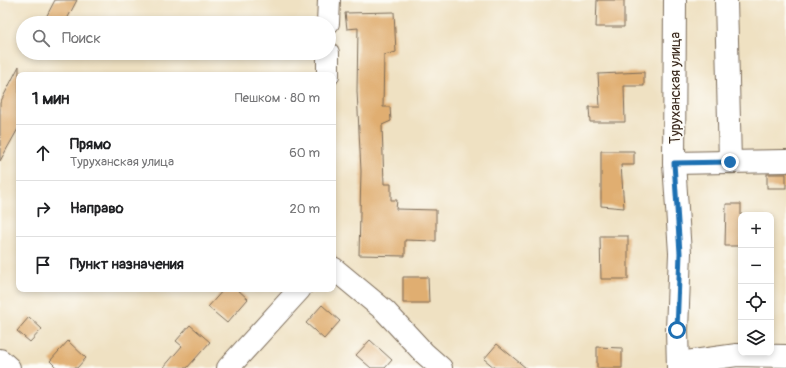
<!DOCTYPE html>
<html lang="ru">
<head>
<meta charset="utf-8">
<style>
  :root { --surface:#fff; --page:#f6f6f6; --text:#202124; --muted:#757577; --line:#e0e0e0 }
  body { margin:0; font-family:Pangolin,sans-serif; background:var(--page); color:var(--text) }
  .controls { position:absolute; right:12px; bottom:12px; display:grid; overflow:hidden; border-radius:8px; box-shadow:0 2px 6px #0003 }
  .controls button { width:36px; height:36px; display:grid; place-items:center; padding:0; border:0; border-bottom:1px solid var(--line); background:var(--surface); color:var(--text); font:20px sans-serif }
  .stop { position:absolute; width:12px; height:12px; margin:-9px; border:3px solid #1f6fb2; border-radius:50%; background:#fff }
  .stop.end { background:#1f6fb2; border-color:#fff; box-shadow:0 1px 4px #0008 }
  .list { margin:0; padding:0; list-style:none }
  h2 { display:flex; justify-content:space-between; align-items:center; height:52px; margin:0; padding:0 16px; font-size:17px }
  h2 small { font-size:13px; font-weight:400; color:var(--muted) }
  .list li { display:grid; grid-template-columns:26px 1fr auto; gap:12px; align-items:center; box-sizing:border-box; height:56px; padding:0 16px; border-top:1px solid var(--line) }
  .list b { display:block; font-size:15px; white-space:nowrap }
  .list p { margin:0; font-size:13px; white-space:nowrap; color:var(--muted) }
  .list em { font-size:13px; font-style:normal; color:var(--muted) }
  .icon { flex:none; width:22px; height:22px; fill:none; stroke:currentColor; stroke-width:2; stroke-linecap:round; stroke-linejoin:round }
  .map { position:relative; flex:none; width:786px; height:368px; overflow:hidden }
  .search { position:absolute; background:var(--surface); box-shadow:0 2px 6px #0003; left:16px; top:16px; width:320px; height:44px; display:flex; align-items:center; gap:10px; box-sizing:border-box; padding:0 14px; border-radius:22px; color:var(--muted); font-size:15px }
  .panel { position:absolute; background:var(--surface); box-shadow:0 2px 6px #0003; left:16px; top:72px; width:320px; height:220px; border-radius:8px }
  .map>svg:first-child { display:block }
  .building { fill:#e0ae71 }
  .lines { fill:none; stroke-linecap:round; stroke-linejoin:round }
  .minor-casing { stroke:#7a6a57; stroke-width:24 }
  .minor { stroke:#fff; stroke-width:22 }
  .route { stroke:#1f6fb2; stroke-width:5 }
  .labels { text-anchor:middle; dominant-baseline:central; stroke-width:3; stroke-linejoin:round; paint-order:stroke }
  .street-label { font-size:14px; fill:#3b2a1e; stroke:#fdfcf7 }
</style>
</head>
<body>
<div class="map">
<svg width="786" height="368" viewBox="0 0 786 368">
  <rect width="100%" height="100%" fill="#fdfcf7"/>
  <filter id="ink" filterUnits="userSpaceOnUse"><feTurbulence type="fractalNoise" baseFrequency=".025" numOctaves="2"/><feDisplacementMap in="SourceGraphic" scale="8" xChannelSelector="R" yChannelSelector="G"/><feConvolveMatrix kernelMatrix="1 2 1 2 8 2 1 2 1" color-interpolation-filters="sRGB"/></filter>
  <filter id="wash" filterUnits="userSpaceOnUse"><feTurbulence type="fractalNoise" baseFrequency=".012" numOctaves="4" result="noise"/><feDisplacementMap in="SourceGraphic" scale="16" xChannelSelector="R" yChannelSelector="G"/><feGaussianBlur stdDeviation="0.9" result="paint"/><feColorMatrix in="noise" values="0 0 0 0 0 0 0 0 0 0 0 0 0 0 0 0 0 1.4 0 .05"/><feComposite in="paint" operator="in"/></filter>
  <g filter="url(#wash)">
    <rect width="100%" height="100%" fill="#efe1c2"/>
    <g id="blocks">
      <g class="building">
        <polygon points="55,0 77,0 65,23 43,23"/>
        <polygon points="597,0 624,0 624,27 596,27"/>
        <polygon points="394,12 396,52 384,55 383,107 390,107 391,121 382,125 384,184 391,184 391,200 397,200 396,209 436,210 436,241 405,240 405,256 359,255 361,171 357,91 358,28 347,29 345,13"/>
        <polygon points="19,66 19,127 0,161 0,103"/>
        <polygon points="644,72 644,86 624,86 625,122 590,122 589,107 600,107 598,74"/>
        <polygon points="601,151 634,151 634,165 621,165 624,208 601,206"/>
        <rect x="767" y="174" width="19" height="14"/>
        <polygon points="726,204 741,204 741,246 725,246"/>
        <polygon points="600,236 628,236 628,279 601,279"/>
        <polygon points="403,277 428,277 429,303 403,303"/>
        <polygon points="224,289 237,289 248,299 227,323 208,307"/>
        <polygon points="322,305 340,321 324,339 306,323"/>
        <polygon points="29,317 42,329 30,342 17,331"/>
        <polygon points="190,325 210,342 187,368 163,368 182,346 176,341"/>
        <polygon points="370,340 392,360 385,368 371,368 356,355"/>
        <polygon points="68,341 86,358 77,368 57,368 50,361"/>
        <polygon points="497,344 526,368 495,368 484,359"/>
        <polygon points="597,347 622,348 622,368 597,368"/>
      </g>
    </g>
  </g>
  <g filter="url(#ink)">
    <use href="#blocks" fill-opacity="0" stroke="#7a6a57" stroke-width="1"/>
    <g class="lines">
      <g class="minor-casing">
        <g id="minor">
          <polyline points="675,0 674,163 680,253 677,330 678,368"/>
          <polyline points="726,0 730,162"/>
          <polyline points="328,23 329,0"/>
          <polyline points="328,75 328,53"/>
          <polyline points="674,163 786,161"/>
          <polyline points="333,268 385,311 424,353 441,368"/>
          <polyline points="0,360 9,368"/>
          <polyline points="679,363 737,355 786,356"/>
          <polyline points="228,368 300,289"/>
        </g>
      </g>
      <use href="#minor" class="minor"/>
    </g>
  </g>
  <g class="lines" filter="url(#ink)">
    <polyline class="route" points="677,330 680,253 674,163 730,162"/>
  </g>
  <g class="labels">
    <g class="street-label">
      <text transform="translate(675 88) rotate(-90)">Туруханская улица</text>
    </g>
  </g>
</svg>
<div class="controls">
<button>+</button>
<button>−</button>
<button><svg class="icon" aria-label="locate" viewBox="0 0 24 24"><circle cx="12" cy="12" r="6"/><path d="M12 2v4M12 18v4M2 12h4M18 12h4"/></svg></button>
<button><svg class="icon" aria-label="layers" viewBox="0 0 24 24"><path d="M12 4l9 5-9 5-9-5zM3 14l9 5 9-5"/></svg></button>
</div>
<div class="stop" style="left:677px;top:330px"></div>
<div class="stop end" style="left:730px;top:162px"></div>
<div class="search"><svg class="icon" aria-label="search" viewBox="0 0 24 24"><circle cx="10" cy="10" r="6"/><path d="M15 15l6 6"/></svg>Поиск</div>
<section class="panel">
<h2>1 мин<small>Пешком · 80 m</small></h2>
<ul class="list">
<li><svg class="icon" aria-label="ahead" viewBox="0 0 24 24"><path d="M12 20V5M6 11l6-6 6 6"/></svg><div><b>Прямо</b><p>Туруханская улица</p></div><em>60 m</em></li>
<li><svg class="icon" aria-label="right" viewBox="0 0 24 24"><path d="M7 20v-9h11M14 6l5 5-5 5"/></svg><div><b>Направо</b></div><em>20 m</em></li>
<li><svg class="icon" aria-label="arrive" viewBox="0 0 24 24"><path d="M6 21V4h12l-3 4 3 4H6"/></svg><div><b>Пункт назначения</b></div></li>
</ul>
</section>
</div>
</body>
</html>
